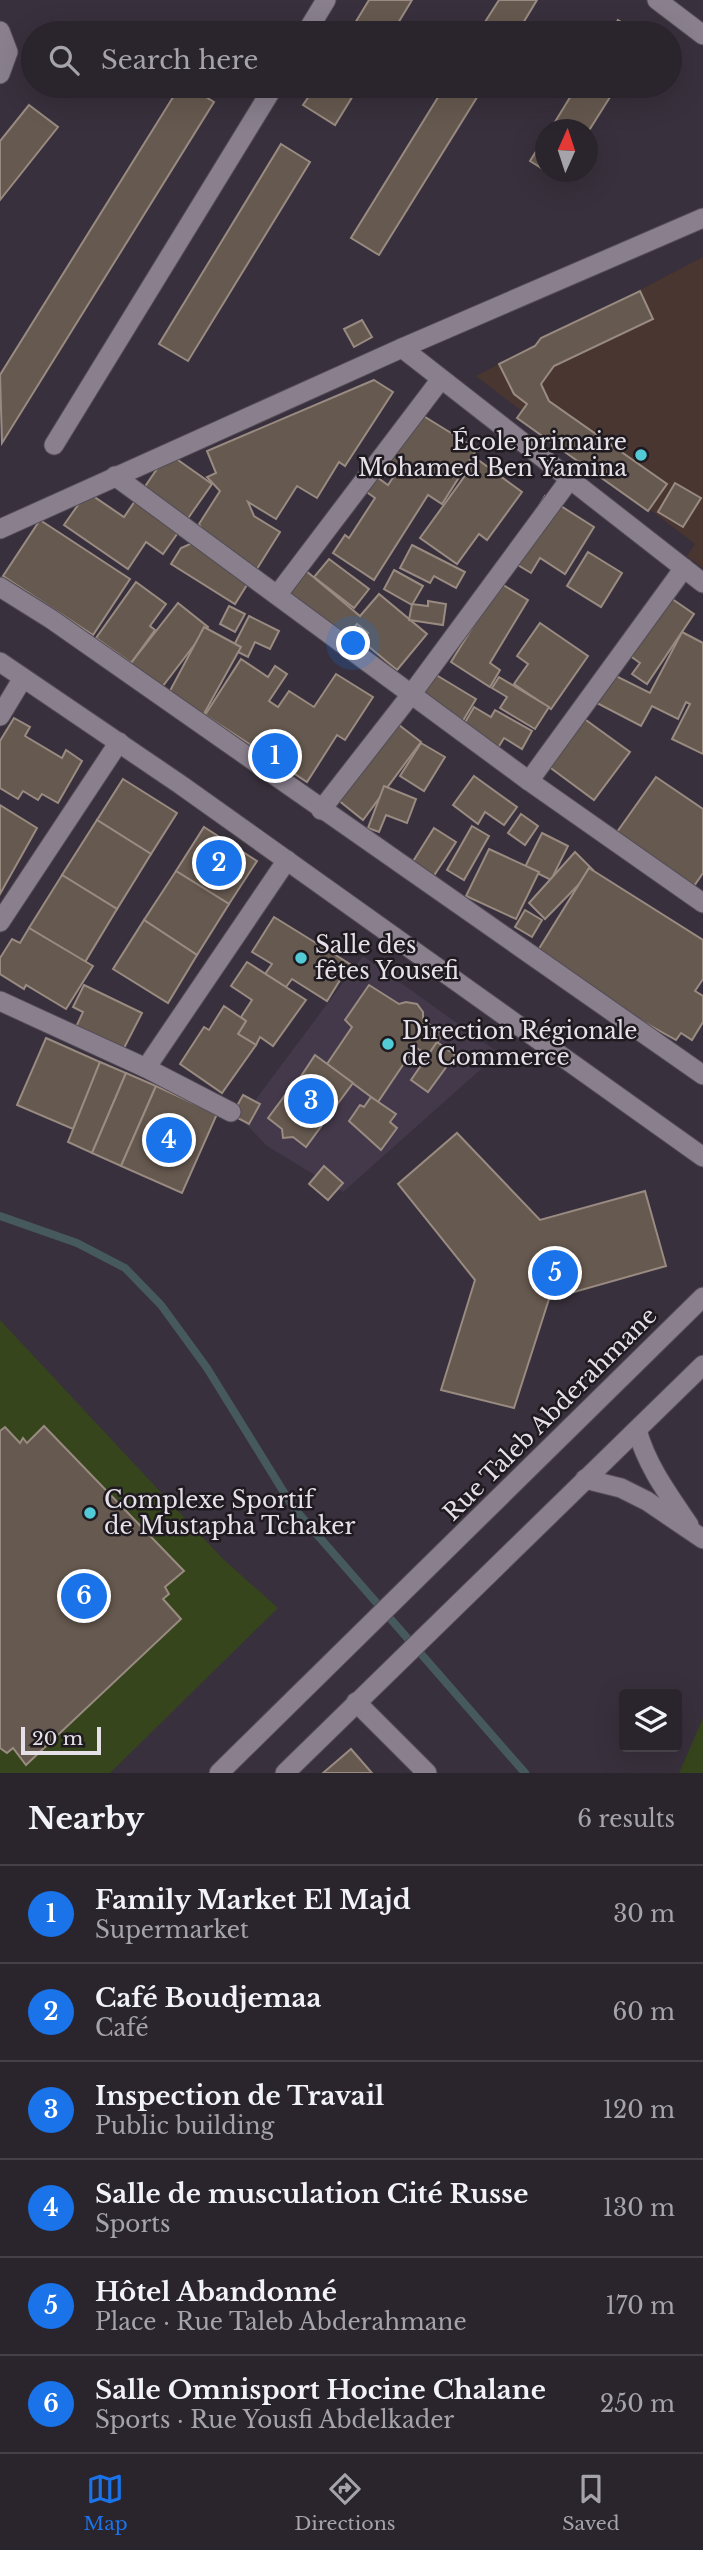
<!DOCTYPE html>
<html lang="en">
<head>
<meta charset="utf-8">
<style>
  :root { --surface:#2a242d; --page:#363039; --text:#f1f3f6; --muted:#a5a4aa; --line:#464149; --accent:#1a73e8 }
  body { margin:0; font-family:"Libre Baskerville",serif; background:var(--page); color:var(--text) }
  .controls { position:absolute; right:21px; bottom:21px; display:grid; overflow:hidden; border-radius:7px; box-shadow:0 7px 28px #0002 }
  .controls button { width:63px; height:63px; display:grid; place-items:center; padding:0; border:0; border-bottom:2px solid var(--line); background:var(--surface); color:var(--text); font:35px sans-serif }
  .compass { position:absolute; left:535px; top:119px; width:63px; height:63px; border-radius:50%; background:var(--surface); box-shadow:0 7px 28px #0002; rotate:3deg }
  .scale { position:absolute; left:21px; bottom:18px; width:80px; box-sizing:border-box; padding-left:7px; border:4px solid #e6e1e8; border-top:0; font-size:19px; line-height:24px; white-space:nowrap; color:#e6e1e8; -webkit-text-stroke:5px #1e1a1f; paint-order:stroke }
  .you { position:absolute; left:354px; top:644px; width:24px; height:24px; margin:-18px; border:5px solid #fff; border-radius:50%; background:#1a73e8; box-shadow:0 0 0 10px #1a73e833 }
  .badge { display:grid; place-items:center; width:46px; height:46px; border-radius:50%; background:var(--accent); color:#fff; font-size:23px; font-weight:700 }
  .pin { position:absolute; translate:-50% -50%; border:4px solid #fff; box-shadow:0 2px 7px #0006 }
  .list { margin:0; padding:0; list-style:none }
  h2 { display:flex; justify-content:space-between; align-items:center; height:91px; margin:0; padding:0 28px; font-size:30px }
  h2 small { font-size:23px; font-weight:400; color:var(--muted) }
  .list li { display:grid; grid-template-columns:46px 1fr auto; gap:21px; align-items:center; box-sizing:border-box; height:98px; padding:0 28px; border-top:2px solid var(--line) }
  .list b { display:block; font-size:26px; white-space:nowrap }
  .list p { margin:0; font-size:23px; white-space:nowrap; color:var(--muted) }
  .list em { font-size:23px; font-style:normal; color:var(--muted) }
  .icon { flex:none; width:38px; height:38px; fill:none; stroke:currentColor; stroke-width:2; stroke-linecap:round; stroke-linejoin:round }
  .map { position:relative; flex:none; width:703px; height:1773px; overflow:hidden }
  .search { position:absolute; background:var(--surface); box-shadow:0 7px 28px #0002; left:21px; right:21px; top:21px; height:77px; display:flex; align-items:center; gap:18px; box-sizing:border-box; padding:0 24px; border-radius:38px; color:var(--muted); font-size:26px }
  .sheet { height:679px; background:var(--surface) }
  nav { display:flex; justify-content:space-around; align-items:center; box-sizing:border-box; height:98px; border-top:2px solid var(--line); background:var(--surface); font-size:19px; color:var(--muted) }
  nav a { display:grid; justify-items:center; gap:4px }
  nav .on { color:var(--accent) }
  .map>svg:first-child { display:block }
  .built { fill:#44394a }
  .education { fill:#4a3630 }
  .green { fill:#36451c }
  .lines { fill:none; stroke-linecap:round; stroke-linejoin:round }
  .stream { stroke:#46595d; stroke-width:8 }
  .building { fill:#66594f; stroke:#998b81; stroke-width:2 }
  .minor-casing { stroke:#534c56; stroke-width:21 }
  .tertiary-casing { stroke:#534c56; stroke-width:21 }
  .secondary-casing { stroke:#534c56; stroke-width:21 }
  .minor { stroke:#897f8d; stroke-width:19 }
  .tertiary { stroke:#897f8d; stroke-width:19 }
  .secondary { stroke:#897f8d; stroke-width:19 }
  .poi-dot { fill:#52cbd7; stroke:#1e1a1f; stroke-width:2.5 }
  .labels { text-anchor:middle; dominant-baseline:central; stroke-width:5; stroke-linejoin:round; paint-order:stroke }
  .poi-label { font-size:23px; fill:#e6e1e8; stroke:#1e1a1f; text-anchor:start }
  .street-label { font-size:23px; fill:#e6e1e8; stroke:#1e1a1f }
</style>
</head>
<body>
<div class="map">
<svg width="703" height="1773" viewBox="0 0 703 1773">
  <rect width="100%" height="100%" fill="#38303c"/>
  <polygon class="built" points="363,956 499,1053 343,1192 267,1146 241,1119"/>
  <polygon class="education" points="703,257 703,568 687,556 695,544 476,376"/>
  <g class="green">
    <polygon points="0,1320 223,1559 278,1608 110,1773 0,1773"/>
    <polygon points="703,1718 703,1773 679,1773"/>
  </g>
  <g class="lines">
    <polyline class="stream" points="0,1216 77,1243 125,1268 161,1305 207,1368 293,1507 525,1773"/>
  </g>
  <g class="building">
    <polygon points="369,0 412,0 392,33 349,33"/>
    <polygon points="499,0 537,0 517,33 478,33"/>
    <polygon points="618,20 639,33 610,33"/>
    <polygon points="180,86 188,86 214,102 2,443 0,375"/>
    <polygon points="316,86 359,86 335,125 303,105"/>
    <polygon points="445,86 484,86 379,255 351,238"/>
    <polygon points="577,86 617,86 588,132 588,130 550,130"/>
    <polygon points="29,105 58,127 0,200 0,141"/>
    <polygon points="546,136 546,171 530,161"/>
    <polygon points="281,144 310,162 188,361 159,344"/>
    <polygon points="640,291 653,319 554,366 541,384 549,401 667,484 648,511 517,418 527,404 514,394 499,364 535,346 541,338"/>
    <polygon points="362,320 372,337 354,347 344,329"/>
    <polygon points="374,380 393,392 345,466 339,462 317,498 297,486 276,519 248,502 254,516 280,532 235,604 171,564 181,548 206,537 199,524 220,491 207,477 216,473 207,451"/>
    <polygon points="417,412 477,449 442,504 428,495 374,580 333,553 345,535 349,538 375,498 361,488 371,473 388,485 394,476 381,467"/>
    <polygon points="168,453 212,484 163,554 146,542 128,569 64,525 87,492 124,517"/>
    <polygon points="477,459 522,492 487,540 479,534 457,564 420,538"/>
    <polygon points="675,483 701,498 683,527 658,512"/>
    <polygon points="545,496 594,527 565,574 540,558 531,573 506,558"/>
    <polygon points="40,520 130,579 93,635 3,576"/>
    <polygon points="412,545 465,572 456,588 434,576 430,583 400,568"/>
    <polygon points="588,552 622,573 601,607 567,586"/>
    <polygon points="329,559 369,589 354,608 314,577"/>
    <polygon points="305,570 360,616 379,594 427,634 397,670 362,641 368,633 357,624 340,644 283,597"/>
    <polygon points="394,570 423,586 412,605 384,589"/>
    <polygon points="136,582 166,604 150,626 155,630 131,663 96,638"/>
    <polygon points="500,583 528,600 490,663 500,670 490,687 451,662"/>
    <polygon points="665,594 694,614 647,684 632,674 640,663 626,653"/>
    <polygon points="428,601 446,604 443,625 409,620 412,604 428,606"/>
    <polygon points="178,603 208,627 159,691 128,667"/>
    <polygon points="229,606 245,614 235,632 220,624"/>
    <polygon points="249,616 279,631 270,649 255,642 248,657 232,649"/>
    <polygon points="540,623 588,656 551,709 514,684 528,664 517,656"/>
    <polygon points="204,627 241,647 200,721 164,702"/>
    <polygon points="682,632 703,643 703,754 672,739 690,704 686,702 678,719 652,706 641,726 595,702 610,673 650,693"/>
    <polygon points="241,659 268,677 275,666 287,674 269,701 278,707 289,691 314,707 336,674 373,697 345,740 337,735 307,782 205,715"/>
    <polygon points="423,667 476,699 458,729 405,697"/>
    <polygon points="499,677 549,707 535,729 500,708 507,697 492,688"/>
    <polygon points="474,707 491,717 495,710 532,731 522,749 504,738 493,756 457,736"/>
    <polygon points="579,715 630,752 594,800 544,763"/>
    <polygon points="14,718 30,727 25,736 62,758 66,750 82,761 58,803 42,794 38,800 23,791 18,799 0,788 0,741"/>
    <polygon points="399,725 421,742 363,820 333,796"/>
    <polygon points="421,743 445,757 424,791 400,776"/>
    <polygon points="474,776 517,807 504,825 485,812 478,824 453,805"/>
    <polygon points="656,777 703,809 703,873 694,886 617,832"/>
    <polygon points="123,779 177,813 151,854 97,820"/>
    <polygon points="384,786 416,799 407,823 386,815 379,832 368,828"/>
    <polygon points="0,805 37,828 0,894"/>
    <polygon points="521,814 538,826 525,845 508,833"/>
    <polygon points="97,820 151,854 117,909 62,875"/>
    <polygon points="472,826 489,836 464,880 447,870"/>
    <polygon points="204,827 257,861 229,904 176,871"/>
    <polygon points="434,828 456,842 433,877 412,863"/>
    <polygon points="542,833 568,846 551,880 525,867"/>
    <polygon points="489,849 539,872 516,919 466,896"/>
    <polygon points="575,852 593,870 545,919 529,903"/>
    <polygon points="589,868 703,940 703,979 695,991 703,996 703,1022 692,1040 681,1033 676,1040 532,960"/>
    <polygon points="176,871 229,904 197,955 144,920"/>
    <polygon points="62,875 117,909 85,962 29,928"/>
    <polygon points="525,910 542,920 532,937 515,927"/>
    <polygon points="274,917 350,964 327,1001 292,979 286,987 265,974 272,964 252,952"/>
    <polygon points="144,920 197,955 168,1003 113,969"/>
    <polygon points="29,928 93,966 66,1009 26,985 24,989 0,974 0,958 12,939 20,943"/>
    <polygon points="247,962 306,1000 273,1046 260,1037 256,1045 238,1034 246,1021 241,1017 252,1000 231,986"/>
    <polygon points="84,985 142,1013 122,1052 75,1029 83,1012 73,1007"/>
    <polygon points="369,985 399,1004 406,1002 417,1004 423,1012 423,1020 443,1034 428,1055 415,1047 378,1102 327,1064 352,1027 345,1020"/>
    <polygon points="224,1006 246,1021 238,1034 256,1045 222,1093 180,1064 204,1027 209,1030"/>
    <polygon points="46,1038 100,1062 73,1129 17,1105"/>
    <polygon points="437,1042 455,1055 428,1092 411,1080"/>
    <polygon points="315,1055 353,1083 333,1110 330,1107 321,1119 325,1121 306,1147 293,1137 283,1138 282,1129 268,1118 286,1094 290,1093"/>
    <polygon points="100,1062 126,1073 92,1153 68,1142"/>
    <polygon points="126,1073 156,1086 121,1166 92,1153"/>
    <polygon points="156,1086 217,1114 182,1193 121,1166"/>
    <polygon points="243,1095 260,1104 249,1124 232,1115"/>
    <polygon points="371,1097 396,1114 390,1122 397,1128 381,1150 349,1121 360,1105 364,1107"/>
    <polygon points="457,1133 540,1220 645,1191 666,1266 549,1299 514,1408 441,1390 475,1280 398,1184"/>
    <polygon points="324,1166 343,1183 328,1200 309,1184"/>
    <polygon points="44,1426 184,1571 165,1587 169,1594 163,1599 181,1619 26,1765 13,1748 7,1753 0,1748 0,1431 5,1427 20,1443 23,1438 27,1443"/>
    <polygon points="351,1749 372,1773 323,1773"/>
  </g>
  <g class="lines">
    <g class="minor-casing">
      <g id="minor">
        <polyline points="657,0 703,35"/>
        <polyline points="0,31 8,52 0,74"/>
        <polyline points="306,33 326,0"/>
        <polyline points="402,348 703,583"/>
        <polyline points="54,445 274,86"/>
        <polyline points="115,476 529,781 703,903"/>
        <polyline points="0,529 402,348 703,218"/>
        <polyline points="278,594 441,379"/>
        <polyline points="0,662 181,785 703,1157"/>
        <polyline points="0,716 23,678"/>
        <polyline points="529,781 684,568"/>
        <polyline points="321,810 413,692 570,479"/>
        <polyline points="0,922 119,742"/>
        <polyline points="0,1001 146,1068 231,1112"/>
        <polyline points="146,1068 287,860"/>
        <polyline points="356,1702 427,1773"/>
      </g>
    </g>
    <g class="tertiary-casing">
      <g id="tertiary">
        <polyline points="0,587 51,619 703,1075"/>
        <path d="M 637,1430 C 647,1466 668,1494 689,1525"/>
        <polyline points="585,1479 621,1488 647,1501 703,1539"/>
      </g>
    </g>
    <g class="secondary-casing">
      <g id="secondary">
        <polyline points="219,1773 703,1297"/>
        <polyline points="285,1773 703,1365"/>
      </g>
    </g>
    <use href="#minor" class="minor"/>
    <use href="#tertiary" class="tertiary"/>
    <use href="#secondary" class="secondary"/>
  </g>
  <g class="poi-dot">
    <circle cx="641" cy="455" r="7"/>
    <circle cx="301" cy="958" r="7"/>
    <circle cx="388" cy="1044" r="7"/>
    <circle cx="90" cy="1513" r="7"/>
  </g>
  <g class="labels">
    <g class="poi-label">
      <text x="627" y="442" text-anchor="end">École primaire<tspan x="627" dy="26">Mohamed Ben Yamina</tspan></text>
      <text x="315" y="945">Salle des<tspan x="315" dy="26">fêtes Yousefi</tspan></text>
      <text x="402" y="1031">Direction Régionale<tspan x="402" dy="26">de Commerce</tspan></text>
      <text x="104" y="1500">Complexe Sportif<tspan x="104" dy="26">de Mustapha Tchaker</tspan></text>
    </g>
    <g class="street-label">
      <text transform="translate(550 1414) rotate(-45)">Rue Taleb Abderahmane</text>
    </g>
  </g>
</svg>
<div class="controls">
<button><svg class="icon" aria-label="layers" viewBox="0 0 24 24"><path d="M12 4l9 5-9 5-9-5zM3 14l9 5 9-5"/></svg></button>
</div>
<svg class="compass" viewBox="-18 -18 36 36"><path d="M0-13l5 13h-10z" fill="#e53935"/><path d="M0 13l5-13h-10z" fill="#a5a4aa"/></svg>
<div class="scale">20 m</div>
<div class="you"></div>
<div class="pin badge" style="left:275px;top:756px">1</div>
<div class="pin badge" style="left:219px;top:863px">2</div>
<div class="pin badge" style="left:311px;top:1101px">3</div>
<div class="pin badge" style="left:169px;top:1140px">4</div>
<div class="pin badge" style="left:555px;top:1273px">5</div>
<div class="pin badge" style="left:84px;top:1596px">6</div>
<div class="search"><svg class="icon" aria-label="search" viewBox="0 0 24 24"><circle cx="10" cy="10" r="6"/><path d="M15 15l6 6"/></svg>Search here</div>
</div>
<section class="sheet">
<h2>Nearby<small>6 results</small></h2>
<ul class="list">
<li><span class="badge">1</span><div><b>Family Market El Majd</b><p>Supermarket</p></div><em>30 m</em></li>
<li><span class="badge">2</span><div><b>Café Boudjemaa</b><p>Café</p></div><em>60 m</em></li>
<li><span class="badge">3</span><div><b>Inspection de Travail</b><p>Public building</p></div><em>120 m</em></li>
<li><span class="badge">4</span><div><b>Salle de musculation Cité Russe</b><p>Sports</p></div><em>130 m</em></li>
<li><span class="badge">5</span><div><b>Hôtel Abandonné</b><p>Place · Rue Taleb Abderahmane</p></div><em>170 m</em></li>
<li><span class="badge">6</span><div><b>Salle Omnisport Hocine Chalane</b><p>Sports · Rue Yousfi Abdelkader</p></div><em>250 m</em></li>
</ul>
</section>
<nav>
<a class="on"><svg class="icon" aria-label="map" viewBox="0 0 24 24"><path d="M3 6l6-2 6 2 6-2v14l-6 2-6-2-6 2zM9 4v14M15 6v14"/></svg>Map</a>
<a><svg class="icon" aria-label="directions" viewBox="0 0 24 24"><path d="M12 3l9 9-9 9-9-9zM9 14v-3h6M13 9l2 2-2 2"/></svg>Directions</a>
<a><svg class="icon" aria-label="saved" viewBox="0 0 24 24"><path d="M7 4h10v16l-5-4-5 4z"/></svg>Saved</a>
</nav>
</body>
</html>
